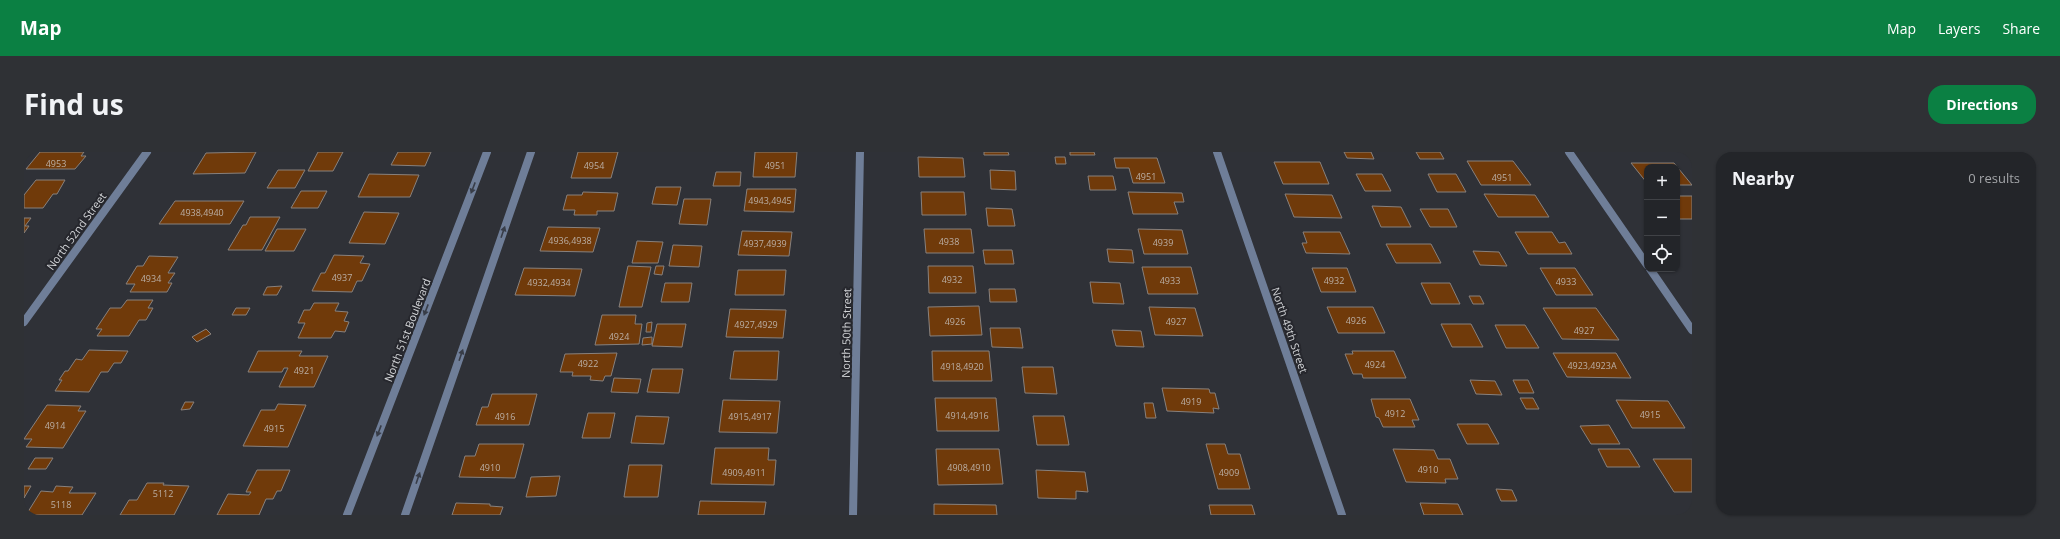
<!DOCTYPE html>
<html lang="en">
<head>
<meta charset="utf-8">
<style>
  :root { --surface:#232529; --page:#2f3135; --text:#f1f3f6; --muted:#a3a5a8; --line:#404246; --accent:#0b8043 }
  body { margin:0; font-family:"Open Sans",sans-serif; background:var(--page); color:var(--text) }
  .controls { position:absolute; right:12px; top:12px; display:grid; overflow:hidden; border-radius:8px; box-shadow:0 1px 3px #0004 }
  .controls button { width:36px; height:36px; display:grid; place-items:center; padding:0; border:0; border-bottom:1px solid var(--line); background:var(--surface); color:var(--text); font:20px sans-serif }
  .list { margin:0; padding:0; list-style:none }
  h2 { display:flex; justify-content:space-between; align-items:center; height:52px; margin:0; padding:0 16px; font-size:17px }
  h2 small { font-size:13px; font-weight:400; color:var(--muted) }
  .icon { flex:none; width:22px; height:22px; fill:none; stroke:currentColor; stroke-width:2; stroke-linecap:round; stroke-linejoin:round }
  .map { position:relative; flex:none; width:1668px; height:363px; overflow:hidden; border-radius:16px }
  header { display:flex; align-items:center; gap:24px; box-sizing:border-box; height:56px; padding:0 20px; background:var(--accent); color:#fff }
  header strong { font-size:19px }
  nav { display:flex; gap:22px; margin-inline-start:auto; font-size:14px }
  .intro { display:flex; align-items:center; justify-content:space-between; box-sizing:border-box; height:96px; padding:0 24px }
  h1 { margin:0; font-size:28px }
  .button { padding:10px 18px; border-radius:16px; background:var(--accent); color:#fff; font-size:14px; font-weight:700 }
  main { display:flex; gap:24px; padding:0 24px }
  aside { flex:1; background:var(--surface); border-radius:16px; box-shadow:0 1px 3px #0004 }
  .map>svg:first-child { display:block }
  .building { fill:#703a0a; stroke:#88817d }
  .lines { fill:none; stroke-linecap:round; stroke-linejoin:round }
  .minor { stroke:#6f7e98; stroke-width:8 }
  .tertiary { stroke:#6f7e98; stroke-width:8 }
  .oneway { fill:#383d48 }
  .labels { text-anchor:middle; dominant-baseline:central; stroke-width:4; stroke-linejoin:round; paint-order:stroke }
  .number-label { font-size:9px; fill:#baaea4 }
  .street-label { font-size:11px; fill:#d2d4d7; stroke:#26272d }
</style>
</head>
<body>
<header>
<strong>Map</strong>
<nav><a>Map</a><a>Layers</a><a>Share</a></nav>
</header>
<div class="intro"><h1>Find us</h1><a class="button">Directions</a></div>
<main>
<div class="map">
<svg width="1668" height="363" viewBox="0 0 1668 363">
  <rect width="100%" height="100%" fill="#2f3137"/>
  <g class="building">
    <polygon points="16,0 60,0 57,4 62,4 51,17 2,17"/>
    <polygon points="232,0 221,21 169,22 182,1"/>
    <polygon points="294,0 319,0 309,19 284,19"/>
    <polygon points="374,0 407,0 401,14 367,13"/>
    <polygon points="554,0 594,0 587,26 547,26"/>
    <polygon points="731,0 773,0 771,25 729,25"/>
    <polygon points="960,0 984,0 985,3 960,3"/>
    <polygon points="1046,0 1070,0 1071,3 1046,3"/>
    <polygon points="1320,0 1347,0 1350,7 1323,6"/>
    <polygon points="1392,0 1416,0 1420,7 1396,7"/>
    <polygon points="894,5 939,6 941,25 895,25"/>
    <polygon points="1031,5 1041,5 1042,12 1032,12"/>
    <polygon points="1090,6 1133,6 1141,31 1109,31 1105,16 1092,16"/>
    <polygon points="1443,9 1489,9 1507,33 1457,33"/>
    <polygon points="1250,10 1296,10 1305,32 1259,32"/>
    <polygon points="1607,11 1650,11 1668,33 1653,33 1653,15 1623,15 1623,31"/>
    <polygon points="254,18 281,18 271,36 243,36"/>
    <polygon points="966,18 991,19 992,38 967,37"/>
    <polygon points="692,20 717,20 716,34 689,34"/>
    <polygon points="345,22 395,23 386,45 334,45"/>
    <polygon points="1332,22 1358,22 1367,39 1341,39"/>
    <polygon points="1404,22 1432,22 1442,40 1413,40"/>
    <polygon points="1064,24 1089,24 1092,38 1066,38"/>
    <polygon points="12,28 41,28 33,42 29,42 19,56 0,56 0,43"/>
    <polygon points="632,35 657,35 653,53 628,52"/>
    <polygon points="723,37 772,37 770,60 720,59"/>
    <polygon points="277,39 303,39 294,56 267,56"/>
    <polygon points="559,40 594,41 590,59 573,59 573,63 550,63 551,58 539,58 543,43 558,43"/>
    <polygon points="897,40 940,40 942,63 898,63"/>
    <polygon points="1104,40 1158,41 1160,50 1150,50 1154,62 1109,62"/>
    <polygon points="1261,42 1308,43 1318,66 1270,65"/>
    <polygon points="1460,42 1511,43 1525,65 1474,65"/>
    <rect x="1653" y="44" width="15" height="23"/>
    <polygon points="660,47 687,47 683,73 655,72"/>
    <polygon points="151,49 220,49 206,72 135,72"/>
    <polygon points="1348,54 1377,55 1387,75 1357,75"/>
    <polygon points="962,56 988,57 991,74 964,74"/>
    <polygon points="1396,57 1424,57 1433,75 1406,75"/>
    <polygon points="340,60 375,61 361,92 325,91"/>
    <polygon points="226,65 256,65 238,98 204,98 219,73 222,73"/>
    <polygon points="0,66 7,66 1,74 5,74 0,81"/>
    <polygon points="524,75 576,76 569,100 516,99"/>
    <polygon points="253,77 282,77 270,99 241,99"/>
    <polygon points="900,77 947,77 950,101 902,101"/>
    <polygon points="1114,77 1158,78 1164,102 1120,102"/>
    <polygon points="718,79 768,80 765,104 714,103"/>
    <polygon points="1279,80 1316,80 1326,102 1282,101 1278,91 1283,91"/>
    <polygon points="1491,80 1528,80 1535,91 1541,90 1548,102 1504,102"/>
    <polygon points="613,89 639,90 634,111 608,111"/>
    <polygon points="1362,92 1407,92 1417,111 1372,111"/>
    <polygon points="649,93 678,94 675,115 645,114"/>
    <polygon points="1083,97 1108,98 1110,111 1085,110"/>
    <polygon points="959,98 988,98 990,112 961,112"/>
    <polygon points="1449,99 1475,100 1483,114 1456,113"/>
    <polygon points="310,103 340,104 336,111 346,112 338,129 333,129 328,140 288,139 297,121 301,121"/>
    <polygon points="125,104 154,105 144,121 151,121 144,131 148,131 143,140 106,140 111,132 102,132 113,114 119,114"/>
    <polygon points="604,114 627,115 618,155 595,155"/>
    <polygon points="632,114 640,114 638,123 630,122"/>
    <polygon points="904,114 949,114 952,141 905,141"/>
    <polygon points="1118,115 1167,115 1174,142 1124,142"/>
    <polygon points="500,116 558,117 551,144 491,143"/>
    <polygon points="1288,116 1323,116 1332,140 1297,140"/>
    <polygon points="1516,116 1551,116 1569,143 1532,143"/>
    <polygon points="714,118 762,118 760,143 711,143"/>
    <polygon points="1066,130 1096,131 1100,152 1069,151"/>
    <polygon points="641,131 668,131 665,150 637,150"/>
    <polygon points="1397,131 1426,131 1436,152 1407,152"/>
    <polygon points="258,134 253,143 239,143 243,135"/>
    <polygon points="965,137 991,137 993,150 966,150"/>
    <polygon points="1445,144 1456,144 1460,152 1449,152"/>
    <polygon points="103,148 129,148 124,156 129,156 122,168 115,168 105,184 73,184 78,177 72,177 86,156 97,156"/>
    <polygon points="290,151 315,151 311,159 324,160 320,169 325,170 321,180 311,179 307,186 274,186 281,171 274,171 280,158 286,158"/>
    <polygon points="955,154 958,183 906,184 904,155"/>
    <polygon points="1125,155 1171,156 1179,184 1131,183"/>
    <polygon points="1303,155 1349,155 1361,181 1314,181"/>
    <polygon points="212,156 226,156 222,163 208,163"/>
    <polygon points="1519,156 1572,156 1595,188 1538,187"/>
    <polygon points="706,157 762,158 759,186 702,185"/>
    <polygon points="578,163 612,163 611,172 618,172 615,192 571,193"/>
    <polygon points="628,170 627,180 622,180 623,171"/>
    <polygon points="633,172 662,172 658,195 628,194"/>
    <polygon points="1417,172 1447,172 1459,195 1428,195"/>
    <polygon points="1471,173 1501,173 1515,196 1482,196"/>
    <polygon points="966,176 996,176 999,196 968,195"/>
    <polygon points="182,177 187,182 173,190 168,185"/>
    <polygon points="1088,178 1117,179 1120,195 1092,194"/>
    <polygon points="628,185 628,192 618,193 619,186"/>
    <polygon points="65,198 104,199 97,211 90,211 84,220 77,220 65,240 31,239 38,228 35,228 41,219 44,219 52,207 58,208"/>
    <polygon points="234,199 278,199 275,204 304,204 290,235 255,235 264,216 260,216 258,220 224,220"/>
    <polygon points="710,199 755,199 753,228 706,227"/>
    <polygon points="908,199 965,199 968,229 909,229"/>
    <polygon points="1328,199 1370,199 1382,226 1339,226 1338,222 1329,222 1321,202 1329,202"/>
    <polygon points="593,201 587,224 581,224 579,229 566,228 567,224 548,224 549,220 536,220 541,202"/>
    <polygon points="1529,201 1592,201 1607,226 1543,225"/>
    <polygon points="998,215 1029,215 1033,242 1001,241"/>
    <polygon points="628,217 659,217 655,241 623,240"/>
    <polygon points="590,226 617,227 614,241 587,240"/>
    <polygon points="1446,228 1471,229 1478,243 1452,242"/>
    <polygon points="1489,228 1504,228 1510,241 1495,241"/>
    <polygon points="1138,236 1185,237 1186,241 1191,241 1195,257 1189,256 1190,261 1143,259"/>
    <polygon points="468,242 513,242 505,273 452,273 458,255 464,255"/>
    <polygon points="911,246 972,246 975,279 913,279"/>
    <polygon points="1496,246 1509,246 1515,257 1502,257"/>
    <polygon points="1347,247 1386,247 1395,268 1388,268 1391,275 1359,275 1355,266 1352,265"/>
    <polygon points="699,248 756,249 753,281 695,280"/>
    <polygon points="1592,248 1644,249 1661,276 1608,276"/>
    <polygon points="161,250 170,250 166,257 157,258"/>
    <polygon points="1120,251 1129,251 1132,266 1122,266"/>
    <polygon points="254,252 282,253 264,295 219,294 237,258 251,258"/>
    <polygon points="23,253 57,254 54,259 62,259 39,296 2,295 8,287 0,287"/>
    <polygon points="564,261 591,261 586,286 558,286"/>
    <polygon points="612,264 645,265 640,292 607,291"/>
    <polygon points="1009,264 1040,264 1045,293 1013,293"/>
    <polygon points="1433,272 1464,272 1475,292 1443,292"/>
    <polygon points="1585,273 1596,292 1567,292 1556,274"/>
    <polygon points="455,292 500,292 491,326 435,325 441,304 451,304"/>
    <polygon points="1182,292 1201,292 1204,302 1216,302 1226,337 1194,337"/>
    <polygon points="691,296 745,296 744,308 752,308 750,333 687,332"/>
    <polygon points="912,297 975,297 979,332 914,333"/>
    <polygon points="1369,297 1410,298 1414,307 1426,307 1434,327 1421,327 1422,331 1382,330"/>
    <polygon points="1574,297 1605,297 1616,315 1583,315"/>
    <polygon points="11,306 29,306 22,317 4,317"/>
    <polygon points="1629,307 1668,307 1668,340 1650,340"/>
    <polygon points="605,313 638,313 634,345 600,345"/>
    <polygon points="233,318 266,318 257,339 253,339 249,347 242,347 235,363 193,363 204,342 225,343 227,340 222,340"/>
    <polygon points="1012,318 1061,320 1064,340 1052,339 1052,347 1014,346"/>
    <polygon points="536,324 532,344 502,345 507,325"/>
    <polygon points="123,331 140,331 139,333 165,334 150,363 96,363 105,348 113,348"/>
    <polygon points="0,334 7,334 0,346"/>
    <polygon points="32,334 49,335 45,341 72,341 58,363 2,363 17,339 29,340"/>
    <polygon points="1472,337 1488,338 1493,349 1477,349"/>
    <polygon points="676,349 742,350 740,363 674,363"/>
    <polygon points="432,351 466,352 466,354 479,355 476,363 428,363"/>
    <polygon points="1396,351 1434,352 1439,363 1400,363"/>
    <polygon points="910,352 972,353 973,363 910,363"/>
    <polygon points="1185,353 1228,353 1231,363 1187,363"/>
  </g>
  <g class="lines">
    <g class="minor">
      <polyline points="1193,0 1318,363"/>
      <polyline points="1545,0 1623,113"/>
      <polyline points="1626,117 1668,178"/>
      <polyline points="0,170 123,0"/>
      <polyline points="829,363 836,0"/>
    </g>
    <g class="tertiary">
      <polyline points="323,363 463,0"/>
      <polyline points="381,363 507,0"/>
    </g>
  </g>
  <defs><path id="oneway-solid" d="M-6-.8H1V-3.2L6.5 0L1 3.2V.8H-6Z"/></defs>
  <g class="oneway">
    <use href="#oneway-solid" transform="translate(449 36) rotate(111)"/>
    <use href="#oneway-solid" transform="translate(479 80) rotate(-71)"/>
    <use href="#oneway-solid" transform="translate(402 158) rotate(111)"/>
    <use href="#oneway-solid" transform="translate(437 203) rotate(-71)"/>
    <use href="#oneway-solid" transform="translate(355 279) rotate(111)"/>
    <use href="#oneway-solid" transform="translate(394 326) rotate(-71)"/>
  </g>
  <g class="labels">
    <g class="number-label">
      <text x="32" y="11">4953</text>
      <text x="570" y="13">4954</text>
      <text x="751" y="13">4951</text>
      <text x="1122" y="24">4951</text>
      <text x="1478" y="25">4951</text>
      <text x="746" y="48">4943,4945</text>
      <text x="178" y="60">4938,4940</text>
      <text x="546" y="88">4936,4938</text>
      <text x="925" y="89">4938</text>
      <text x="1139" y="90">4939</text>
      <text x="741" y="91">4937,4939</text>
      <text x="318" y="125">4937</text>
      <text x="127" y="126">4934</text>
      <text x="928" y="127">4932</text>
      <text x="1146" y="128">4933</text>
      <text x="1310" y="128">4932</text>
      <text x="1542" y="129">4933</text>
      <text x="525" y="130">4932,4934</text>
      <text x="1332" y="168">4926</text>
      <text x="931" y="169">4926</text>
      <text x="1152" y="169">4927</text>
      <text x="732" y="172">4927,4929</text>
      <text x="1560" y="178">4927</text>
      <text x="595" y="184">4924</text>
      <text x="564" y="211">4922</text>
      <text x="1351" y="212">4924</text>
      <text x="1568" y="213">4923,4923A</text>
      <text x="938" y="214">4918,4920</text>
      <text x="280" y="218">4921</text>
      <text x="1167" y="249">4919</text>
      <text x="1371" y="261">4912</text>
      <text x="1626" y="262">4915</text>
      <text x="943" y="263">4914,4916</text>
      <text x="481" y="264">4916</text>
      <text x="726" y="264">4915,4917</text>
      <text x="31" y="273">4914</text>
      <text x="250" y="276">4915</text>
      <text x="466" y="315">4910</text>
      <text x="945" y="315">4908,4910</text>
      <text x="1404" y="317">4910</text>
      <text x="720" y="320">4909,4911</text>
      <text x="1205" y="320">4909</text>
      <text x="139" y="341">5112</text>
      <text x="37" y="352">5118</text>
    </g>
    <g class="street-label">
      <text transform="translate(52 79) rotate(-54)">North 52nd Street</text>
      <text transform="translate(383 178) rotate(-69)">North 51st Boulevard</text>
      <text transform="translate(1266 178) rotate(71)">North 49th Street</text>
      <text transform="translate(822 181) rotate(-89)">North 50th Street</text>
    </g>
  </g>
</svg>
<div class="controls">
<button>+</button>
<button>−</button>
<button><svg class="icon" aria-label="locate" viewBox="0 0 24 24"><circle cx="12" cy="12" r="6"/><path d="M12 2v4M12 18v4M2 12h4M18 12h4"/></svg></button>
</div>
</div>
<aside>
<h2>Nearby<small>0 results</small></h2>
<ul class="list">
</ul>
</aside>
</main>
</body>
</html>
